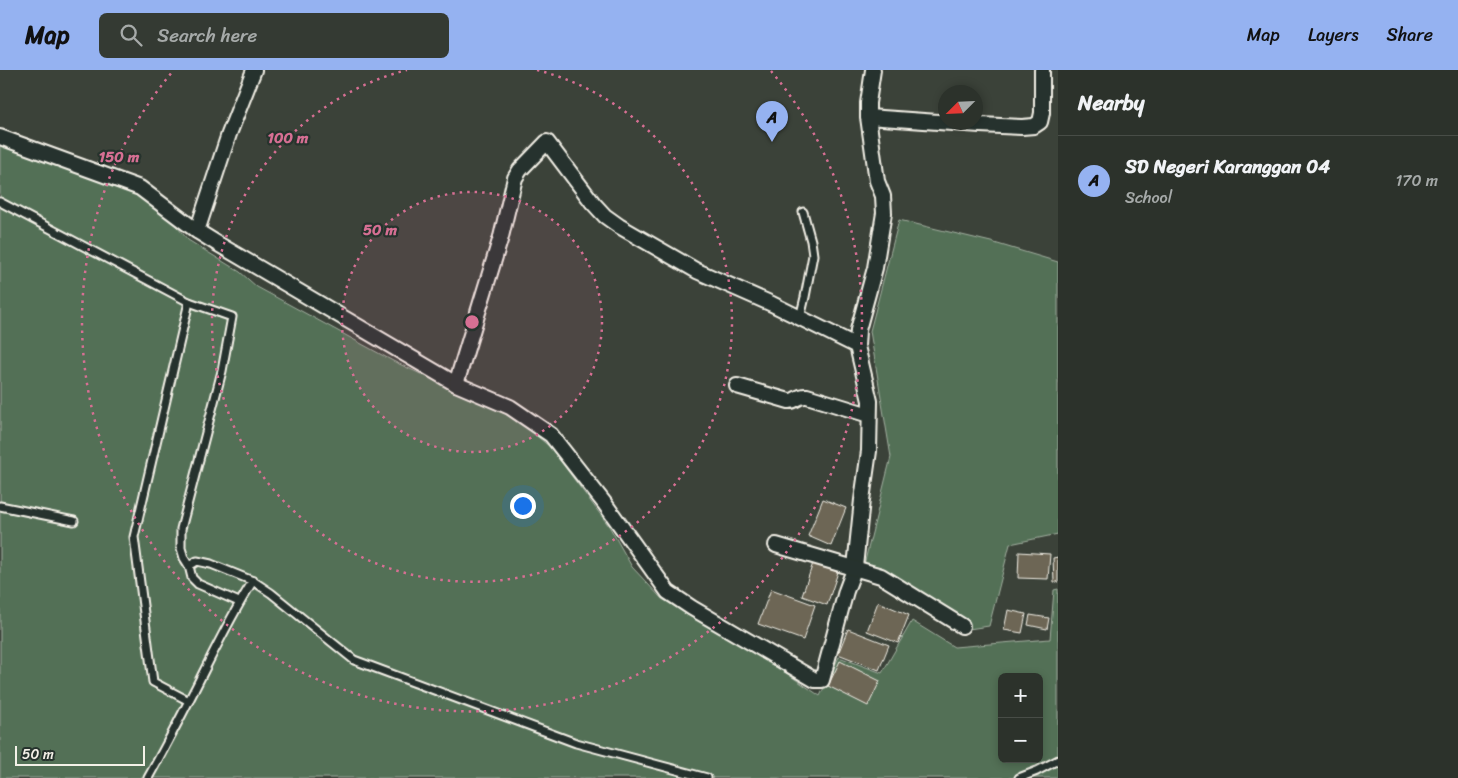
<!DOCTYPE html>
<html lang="en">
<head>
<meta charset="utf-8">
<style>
  :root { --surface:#2c322b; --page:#343a33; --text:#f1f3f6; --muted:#a6aaa9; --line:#484d47; --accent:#95b2f1 }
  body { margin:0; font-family:Sriracha,sans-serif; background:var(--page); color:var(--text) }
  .controls { position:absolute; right:15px; bottom:15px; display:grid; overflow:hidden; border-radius:8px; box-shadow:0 2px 8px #0003 }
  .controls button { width:45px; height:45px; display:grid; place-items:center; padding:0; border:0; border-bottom:1px solid var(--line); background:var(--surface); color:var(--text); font:25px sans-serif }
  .compass { position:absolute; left:938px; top:15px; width:45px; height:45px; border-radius:50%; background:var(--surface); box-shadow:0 2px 8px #0003; rotate:246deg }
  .scale { position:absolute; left:15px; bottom:12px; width:130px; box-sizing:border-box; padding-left:5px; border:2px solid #f4f1e8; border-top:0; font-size:14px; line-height:18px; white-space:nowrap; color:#f4f1e8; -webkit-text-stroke:4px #26332d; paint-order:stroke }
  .you { position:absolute; left:522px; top:435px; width:18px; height:18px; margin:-12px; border:4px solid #fff; border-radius:50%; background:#1a73e8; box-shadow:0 0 0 8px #1a73e833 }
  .badge { display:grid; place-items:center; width:32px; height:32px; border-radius:50%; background:var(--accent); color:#111; font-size:16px; font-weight:700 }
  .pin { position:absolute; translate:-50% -41px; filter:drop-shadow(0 1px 2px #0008) }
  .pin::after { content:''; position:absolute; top:26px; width:18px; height:15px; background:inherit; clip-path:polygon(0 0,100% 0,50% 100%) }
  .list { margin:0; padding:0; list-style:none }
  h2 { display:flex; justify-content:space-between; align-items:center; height:65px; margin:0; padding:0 20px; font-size:21px }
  h2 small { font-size:16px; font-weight:400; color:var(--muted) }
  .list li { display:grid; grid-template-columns:32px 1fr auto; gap:15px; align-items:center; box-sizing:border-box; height:90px; padding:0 20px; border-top:1px solid var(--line) }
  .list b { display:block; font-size:19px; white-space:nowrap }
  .list p { margin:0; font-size:16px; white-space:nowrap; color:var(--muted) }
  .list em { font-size:16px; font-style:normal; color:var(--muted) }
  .icon { flex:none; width:28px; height:28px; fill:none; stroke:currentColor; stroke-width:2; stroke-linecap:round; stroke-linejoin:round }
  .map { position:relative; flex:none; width:1058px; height:708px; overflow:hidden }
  header { display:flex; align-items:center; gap:30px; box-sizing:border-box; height:70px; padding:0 25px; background:var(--accent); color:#111 }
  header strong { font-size:24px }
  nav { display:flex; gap:28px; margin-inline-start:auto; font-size:18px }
  .search { width:350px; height:45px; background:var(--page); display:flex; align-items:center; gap:12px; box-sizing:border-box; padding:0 18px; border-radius:8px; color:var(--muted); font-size:19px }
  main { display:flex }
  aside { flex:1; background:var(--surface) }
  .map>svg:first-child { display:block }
  .green { fill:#526f57; stroke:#a3b0a0; fill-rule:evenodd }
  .building { fill:#6d6655; stroke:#f4f1e8 }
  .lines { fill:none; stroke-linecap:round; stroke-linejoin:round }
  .service-casing { stroke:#f4f1e8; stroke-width:11 }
  .minor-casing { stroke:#f4f1e8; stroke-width:18 }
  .service { stroke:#26332d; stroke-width:7 }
  .minor { stroke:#26332d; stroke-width:14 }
  .ring { fill:none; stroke:#d66f93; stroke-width:2.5; stroke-dasharray:2.5 5 }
  .centre { fill:#d66f93; stroke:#26332d; stroke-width:2.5 }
  .ring-label { font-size:15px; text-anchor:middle; font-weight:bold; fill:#d66f93; stroke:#26332d; stroke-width:4.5; stroke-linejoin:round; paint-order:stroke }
</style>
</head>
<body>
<header>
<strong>Map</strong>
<div class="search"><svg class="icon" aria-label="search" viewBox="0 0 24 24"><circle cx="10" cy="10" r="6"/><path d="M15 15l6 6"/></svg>Search here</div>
<nav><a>Map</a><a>Layers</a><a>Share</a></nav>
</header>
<main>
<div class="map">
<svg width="1058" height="708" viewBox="0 0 1058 708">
  <rect width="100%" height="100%" fill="#3b4239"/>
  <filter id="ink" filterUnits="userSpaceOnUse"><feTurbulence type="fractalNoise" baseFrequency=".02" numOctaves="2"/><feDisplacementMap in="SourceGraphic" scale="10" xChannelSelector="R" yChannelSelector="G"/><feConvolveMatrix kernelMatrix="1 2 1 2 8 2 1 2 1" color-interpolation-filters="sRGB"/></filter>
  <g filter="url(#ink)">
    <g class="green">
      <path d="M 0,71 L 27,81 L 158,134 L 188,170 L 240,202 L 257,217 L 393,291 L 516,349 L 550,377 L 609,456 L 632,497 L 662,529 L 770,592 L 820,626 L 839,587 L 882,603 L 912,551 L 954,577 L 1050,569 L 1054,520 L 1058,519 L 1058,708 L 0,708 ZM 1002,607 L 1039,607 L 1039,689 L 1002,689 Z"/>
      <polygon points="899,150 991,172 1058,192 1058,464 1010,474 989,556 955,561 862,503 891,387 870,261"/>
    </g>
    <g class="building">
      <polygon points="823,429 846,438 831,476 808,466"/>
      <polygon points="1019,482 1050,484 1048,509 1018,508"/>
      <polygon points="1058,487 1058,512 1054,512 1053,488"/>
      <polygon points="813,493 838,502 827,535 802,526"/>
      <polygon points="771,519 815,535 803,570 758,554"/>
      <polygon points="878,532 909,545 898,573 867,561"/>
      <polygon points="1008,540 1026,544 1022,563 1004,560"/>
      <polygon points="1030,545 1049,548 1047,559 1028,555"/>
      <polygon points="848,559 889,575 879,600 838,584"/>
      <polygon points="840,591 880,611 868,636 828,616"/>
    </g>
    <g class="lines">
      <g class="service-casing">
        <g id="service">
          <polyline points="0,132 189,232 232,247 222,301 181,459 181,478 184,488 189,496 192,508 198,514 239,532"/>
          <polyline points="189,232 134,467 153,612 189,631"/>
          <polyline points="800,248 805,227 813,185 811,171 803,142"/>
          <polyline points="0,436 74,451"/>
          <polyline points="189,496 197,491 211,494 253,511"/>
          <path d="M 148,708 C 168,672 187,635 205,599 C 220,569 235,539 253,511 L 271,523 L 354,590 L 576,673 L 707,708"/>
          <polyline points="1019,708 1037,701 1058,690"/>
        </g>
      </g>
      <g class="minor-casing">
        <g id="minor">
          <polyline points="868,47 980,55 1022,57 1034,56 1040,52 1042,43 1042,0"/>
          <polyline points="0,67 140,118 197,161 218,174 456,314 510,337 551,365 605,434 668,522 692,538 815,610 822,610 846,521 855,497 862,430 869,381 870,331 857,276 858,260 875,198 884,143 883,126 877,111 868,47 868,33 873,0"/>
          <polyline points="197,161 229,64 254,0"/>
          <polyline points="456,314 501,167 515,108 520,100 547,72 593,133 605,146 619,156 697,201 772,234 857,276"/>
          <path d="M 737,316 L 789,331 C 796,332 797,325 807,326 L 869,345"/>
          <polyline points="776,475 881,506 962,556"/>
        </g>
      </g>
      <use href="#service" class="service"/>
      <use href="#minor" class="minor"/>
    </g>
  </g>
  <circle cx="472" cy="252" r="130" fill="#d66f93" fill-opacity=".12"/>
  <g class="ring">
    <circle cx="472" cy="252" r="130"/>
    <path d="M537 0A260 260 0 1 1 407 0"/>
    <path d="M771 1A390 390 0 1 1 173 1"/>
  </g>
  <circle cx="472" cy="252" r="8" class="centre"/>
  <g class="ring-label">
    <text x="288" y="73">100 m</text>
    <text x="119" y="92">150 m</text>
    <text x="380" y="165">50 m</text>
  </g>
</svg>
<div class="controls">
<button>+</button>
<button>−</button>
</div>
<svg class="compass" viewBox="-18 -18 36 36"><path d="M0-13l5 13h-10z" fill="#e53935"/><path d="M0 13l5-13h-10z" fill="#a6aaa9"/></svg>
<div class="scale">50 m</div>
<div class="you"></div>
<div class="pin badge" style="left:772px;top:72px">A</div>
</div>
<aside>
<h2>Nearby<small></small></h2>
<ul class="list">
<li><span class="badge">A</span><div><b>SD Negeri Karanggan 04</b><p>School</p></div><em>170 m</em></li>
</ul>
</aside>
</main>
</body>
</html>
